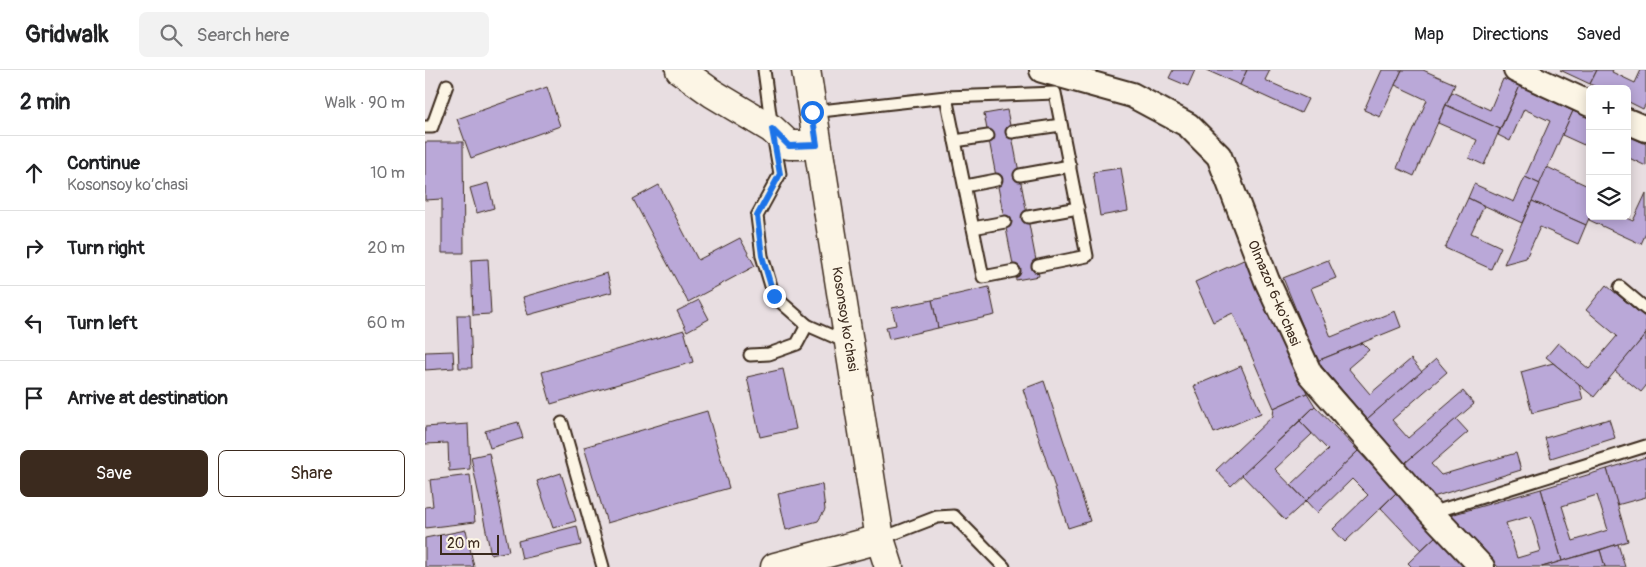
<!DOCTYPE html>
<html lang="en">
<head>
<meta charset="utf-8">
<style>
  :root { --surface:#fff; --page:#f2f2f2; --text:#202124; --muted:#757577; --line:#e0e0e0; --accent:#3b2a1e }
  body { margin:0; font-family:Pangolin,sans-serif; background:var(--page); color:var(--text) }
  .controls { position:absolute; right:15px; top:15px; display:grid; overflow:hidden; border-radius:8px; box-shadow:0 2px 12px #0003 }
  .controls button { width:45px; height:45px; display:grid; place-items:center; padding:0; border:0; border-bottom:1px solid var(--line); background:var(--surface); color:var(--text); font:25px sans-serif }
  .scale { position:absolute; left:15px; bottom:12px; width:59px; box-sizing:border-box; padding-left:5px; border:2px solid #3b2a1e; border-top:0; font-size:14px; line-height:18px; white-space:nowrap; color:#3b2a1e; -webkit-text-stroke:4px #fcf5e5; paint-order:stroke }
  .stop { position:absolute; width:15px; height:15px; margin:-11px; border:4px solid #1a73e8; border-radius:50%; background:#fff }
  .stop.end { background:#1a73e8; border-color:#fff; box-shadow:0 1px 5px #0008 }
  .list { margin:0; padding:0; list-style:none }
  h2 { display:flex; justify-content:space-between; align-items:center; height:65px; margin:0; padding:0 20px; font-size:21px }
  h2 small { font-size:16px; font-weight:400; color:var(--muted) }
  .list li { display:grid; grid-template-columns:32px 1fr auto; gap:15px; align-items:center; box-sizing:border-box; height:75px; padding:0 20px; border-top:1px solid var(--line) }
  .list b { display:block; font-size:19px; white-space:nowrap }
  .list p { margin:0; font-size:16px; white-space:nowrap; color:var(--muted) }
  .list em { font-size:16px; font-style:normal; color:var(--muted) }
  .actions { display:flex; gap:10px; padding:15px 20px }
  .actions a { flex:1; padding:11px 0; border:1px solid var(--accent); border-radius:8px; text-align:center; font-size:18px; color:var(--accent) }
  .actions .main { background:var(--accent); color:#fff }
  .icon { flex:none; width:28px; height:28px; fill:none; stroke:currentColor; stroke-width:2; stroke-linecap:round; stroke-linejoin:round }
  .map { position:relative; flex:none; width:1221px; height:497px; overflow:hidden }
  header { display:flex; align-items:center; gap:30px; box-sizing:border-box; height:70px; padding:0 25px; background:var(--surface); border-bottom:1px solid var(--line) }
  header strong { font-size:24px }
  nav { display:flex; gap:28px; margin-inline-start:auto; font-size:18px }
  .search { width:350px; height:45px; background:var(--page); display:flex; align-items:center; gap:12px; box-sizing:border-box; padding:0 18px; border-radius:8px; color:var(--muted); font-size:19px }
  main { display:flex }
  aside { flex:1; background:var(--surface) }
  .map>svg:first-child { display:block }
  .building { fill:#baa8d8; stroke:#3b2a1e; fill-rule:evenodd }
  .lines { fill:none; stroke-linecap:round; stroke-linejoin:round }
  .lane-casing { stroke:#3b2a1e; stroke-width:15 }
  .street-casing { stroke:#3b2a1e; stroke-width:28 }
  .secondary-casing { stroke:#3b2a1e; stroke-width:31 }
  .lane { stroke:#fcf5e5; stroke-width:11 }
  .street { stroke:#fcf5e5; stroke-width:24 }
  .secondary { stroke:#fcf5e5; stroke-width:28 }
  .route { stroke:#1a73e8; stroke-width:6 }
  .labels { text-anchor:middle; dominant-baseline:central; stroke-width:4; stroke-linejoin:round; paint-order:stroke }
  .street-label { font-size:14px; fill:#3b2a1e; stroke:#fcf5e5 }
</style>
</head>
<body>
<header>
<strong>Gridwalk</strong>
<div class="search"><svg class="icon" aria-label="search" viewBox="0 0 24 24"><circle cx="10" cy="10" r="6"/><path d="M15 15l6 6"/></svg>Search here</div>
<nav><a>Map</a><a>Directions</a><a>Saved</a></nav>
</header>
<main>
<aside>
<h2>2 min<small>Walk · 90 m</small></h2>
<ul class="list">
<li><svg class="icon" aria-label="ahead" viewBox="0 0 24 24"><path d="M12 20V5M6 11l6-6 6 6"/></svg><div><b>Continue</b><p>Kosonsoy ko’chasi</p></div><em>10 m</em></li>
<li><svg class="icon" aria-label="right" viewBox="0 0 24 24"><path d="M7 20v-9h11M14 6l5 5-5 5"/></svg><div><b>Turn right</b></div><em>20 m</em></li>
<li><svg class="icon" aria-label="left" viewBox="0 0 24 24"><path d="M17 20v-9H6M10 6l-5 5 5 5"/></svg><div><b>Turn left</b></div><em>60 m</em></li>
<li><svg class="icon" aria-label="arrive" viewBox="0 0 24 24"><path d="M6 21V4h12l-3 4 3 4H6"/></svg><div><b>Arrive at destination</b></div></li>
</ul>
<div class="actions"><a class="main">Save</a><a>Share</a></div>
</aside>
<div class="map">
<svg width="1221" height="497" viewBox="0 0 1221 497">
  <rect width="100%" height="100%" fill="#e8dee1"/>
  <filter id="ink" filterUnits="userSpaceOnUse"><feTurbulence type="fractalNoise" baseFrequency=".02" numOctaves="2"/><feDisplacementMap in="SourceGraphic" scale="10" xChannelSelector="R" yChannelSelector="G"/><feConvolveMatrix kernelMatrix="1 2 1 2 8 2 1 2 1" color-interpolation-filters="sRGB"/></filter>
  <g filter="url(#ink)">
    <g class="building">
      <polygon points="748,0 770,0 763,16 744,8"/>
      <polygon points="781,0 822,0 815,15"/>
      <polygon points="822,0 845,0 840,10 883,29 876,43 815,15"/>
      <polygon points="957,0 977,0 955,47 939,40"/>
      <polygon points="977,0 998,0 1030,14 989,106 972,98 1002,30 970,15"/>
      <polygon points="1135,0 1172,0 1165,14"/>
      <polygon points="1172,0 1188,0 1187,2 1210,13 1216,0 1221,0 1221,33 1218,39 1202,31 1202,19 1175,19 1165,14"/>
      <polygon points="1078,9 1095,16 1075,59 1021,35 1027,22 1065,40"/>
      <polygon points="1095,16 1148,41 1115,114 1100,107 1125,51 1099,39 1085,71 1073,65"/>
      <polygon points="122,17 135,56 46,88 32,49"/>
      <polygon points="1021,35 1075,59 1059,95 1044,88 1052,70 1013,53"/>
      <polygon points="582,40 614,206 591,210 559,44"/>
      <polygon points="1148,41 1165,48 1165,70 1163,69 1159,75 1137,65"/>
      <polygon points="1202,65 1221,74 1221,96 1202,87"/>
      <polygon points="0,72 38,72 39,183 17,183 17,129 0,130"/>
      <polygon points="1122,97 1165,117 1165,146 1161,155 1107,131"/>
      <polygon points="696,98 703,141 675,146 668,102"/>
      <polygon points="1100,107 1115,114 1097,153 1043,128 1049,114 1089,132"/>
      <polygon points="63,113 69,138 52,143 45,118"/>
      <polygon points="234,115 273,190 315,168 330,196 263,232 208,129"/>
      <polygon points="1221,123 1221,163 1216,174 1164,150 1165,146 1197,146 1208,151"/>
      <polygon points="1043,128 1059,136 1046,163 1076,177 1066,199 1020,178"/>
      <polygon points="1107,131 1161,155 1153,174 1115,157 1101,188 1079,194"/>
      <polygon points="823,188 882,323 849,338 808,243 788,252 770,212"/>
      <polygon points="63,189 66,244 48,245 46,190"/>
      <polygon points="903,190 911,208 886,218 906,267 970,241 976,257 892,291 858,208"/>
      <polygon points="182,203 187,222 103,245 98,227"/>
      <polygon points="1181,215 1221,248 1221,264 1169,327 1121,287 1133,273 1164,299 1192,266 1161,240"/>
      <polygon points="564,217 570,245 513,258 507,230"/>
      <polygon points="274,230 284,249 262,261 252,241"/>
      <polygon points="507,230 513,258 464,269 461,257 471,255 467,238"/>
      <polygon points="32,245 45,245 47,298 34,298"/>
      <polygon points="259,260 268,292 126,334 117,302"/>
      <polygon points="1221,264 1221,316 1216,322 1190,301"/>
      <polygon points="937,273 944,280 923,298 945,324 986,289 997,302 942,349 892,291"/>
      <polygon points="28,281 29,298 0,300 0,282"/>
      <polygon points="1011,289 1022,302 967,350 983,368 1038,321 1049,334 980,393 942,349"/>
      <polygon points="1128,293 1154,314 1158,330 1107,343 1096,302"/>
      <polygon points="816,296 836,343 789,363 769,316"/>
      <polygon points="358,299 371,359 335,367 322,307"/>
      <polygon points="619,311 665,451 643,458 598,319"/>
      <polygon points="882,323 890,336 806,416 791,400 848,346 849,338"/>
      <polygon points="890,336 933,381 881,431 866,415 903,380 875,351"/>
      <polygon points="282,341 304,418 182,453 159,377"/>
      <polygon points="1031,349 1043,362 1006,394 1016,405 1091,383 1096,400 1008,427 980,393"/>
      <polygon points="1184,349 1190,368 1126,388 1120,368"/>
      <polygon points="875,351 887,364 850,399 881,431 860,450 817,405"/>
      <polygon points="93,352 98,368 65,378 60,361"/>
      <polygon points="43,354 45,399 24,401 23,373 0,374 0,357"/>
      <polygon points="933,381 972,422 920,472 908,459 943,425 927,409 892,443 881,431"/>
      <polygon points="64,383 84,481 66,485 46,387"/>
      <polygon points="1221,387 1221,427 1192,435 1182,399"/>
      <path d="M 1182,399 L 1203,471 L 1137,491 L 1116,419 ZM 1172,425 L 1183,460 L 1148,471 L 1137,436 Z"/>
      <polygon points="136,403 151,451 128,458 112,411"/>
      <polygon points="45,405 50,452 0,458 0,437 8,436 5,410"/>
      <polygon points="397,414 400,440 393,451 361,460 353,424"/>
      <path d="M 1116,419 L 1137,491 L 1117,497 L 1073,497 L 1026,445 ZM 1106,446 L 1116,481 L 1092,488 L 1081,453 Z"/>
      <polygon points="972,422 1012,465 996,480 956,438"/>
      <polygon points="152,456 156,475 97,489 93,471"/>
      <polygon points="41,460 49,497 0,497 0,468"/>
      <polygon points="1012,465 1043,497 987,497 983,493"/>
      <polygon points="1193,474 1200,497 1180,497 1175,480"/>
      <polygon points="1175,480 1180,497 1117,497 1137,491"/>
    </g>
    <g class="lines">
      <g class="lane-casing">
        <g id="lane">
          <polyline points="339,0 347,59 355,104 332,146 337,186 349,226 382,255 423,273"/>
          <polyline points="521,27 630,23 662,186 613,196"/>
          <polyline points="387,42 521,27 558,207 589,201"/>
          <polyline points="0,57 7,57 22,15"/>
          <polyline points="587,62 636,55"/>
          <polyline points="530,71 563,66"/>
          <polyline points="595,105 645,96"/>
          <polyline points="540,116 571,110"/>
          <polyline points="603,147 653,138"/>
          <polyline points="548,158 580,152"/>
          <polyline points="1195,217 1221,239"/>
          <polyline points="325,285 344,284 372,274 382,255"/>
          <polyline points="137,353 178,497"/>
          <polyline points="1006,443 1221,376"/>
          <polyline points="455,469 512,447 529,446 579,497"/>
        </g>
      </g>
      <g class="street-casing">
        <g id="street">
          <polyline points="617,0 707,25 763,55 794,86 842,211 885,304 1006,443 1057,497"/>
          <polyline points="1091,0 1165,34"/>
          <polyline points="1202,51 1221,59"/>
        </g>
      </g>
      <g class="secondary-casing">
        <g id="secondary">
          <polyline points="255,0 287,23 347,59 364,75 392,75"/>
          <polyline points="381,0 455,469 464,497"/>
          <polyline points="350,497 455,469"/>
        </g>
      </g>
      <use href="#lane" class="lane"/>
      <use href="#street" class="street"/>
      <use href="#secondary" class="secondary"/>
    </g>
  </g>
  <g class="lines" filter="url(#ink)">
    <polyline class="route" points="349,226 337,186 332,146 355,104 347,59 364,76 392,75 387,42"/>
  </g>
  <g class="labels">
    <g class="street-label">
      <text transform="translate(849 223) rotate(67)">Olmazor 6-ko'chasi</text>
      <text transform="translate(420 249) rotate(81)">Kosonsoy ko’chasi</text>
    </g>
  </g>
</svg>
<div class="controls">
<button>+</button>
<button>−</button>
<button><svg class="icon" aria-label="layers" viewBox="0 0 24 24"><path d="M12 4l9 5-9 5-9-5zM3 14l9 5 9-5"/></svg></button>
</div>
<div class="scale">20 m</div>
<div class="stop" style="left:387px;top:42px"></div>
<div class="stop end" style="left:349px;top:226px"></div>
</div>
</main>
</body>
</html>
